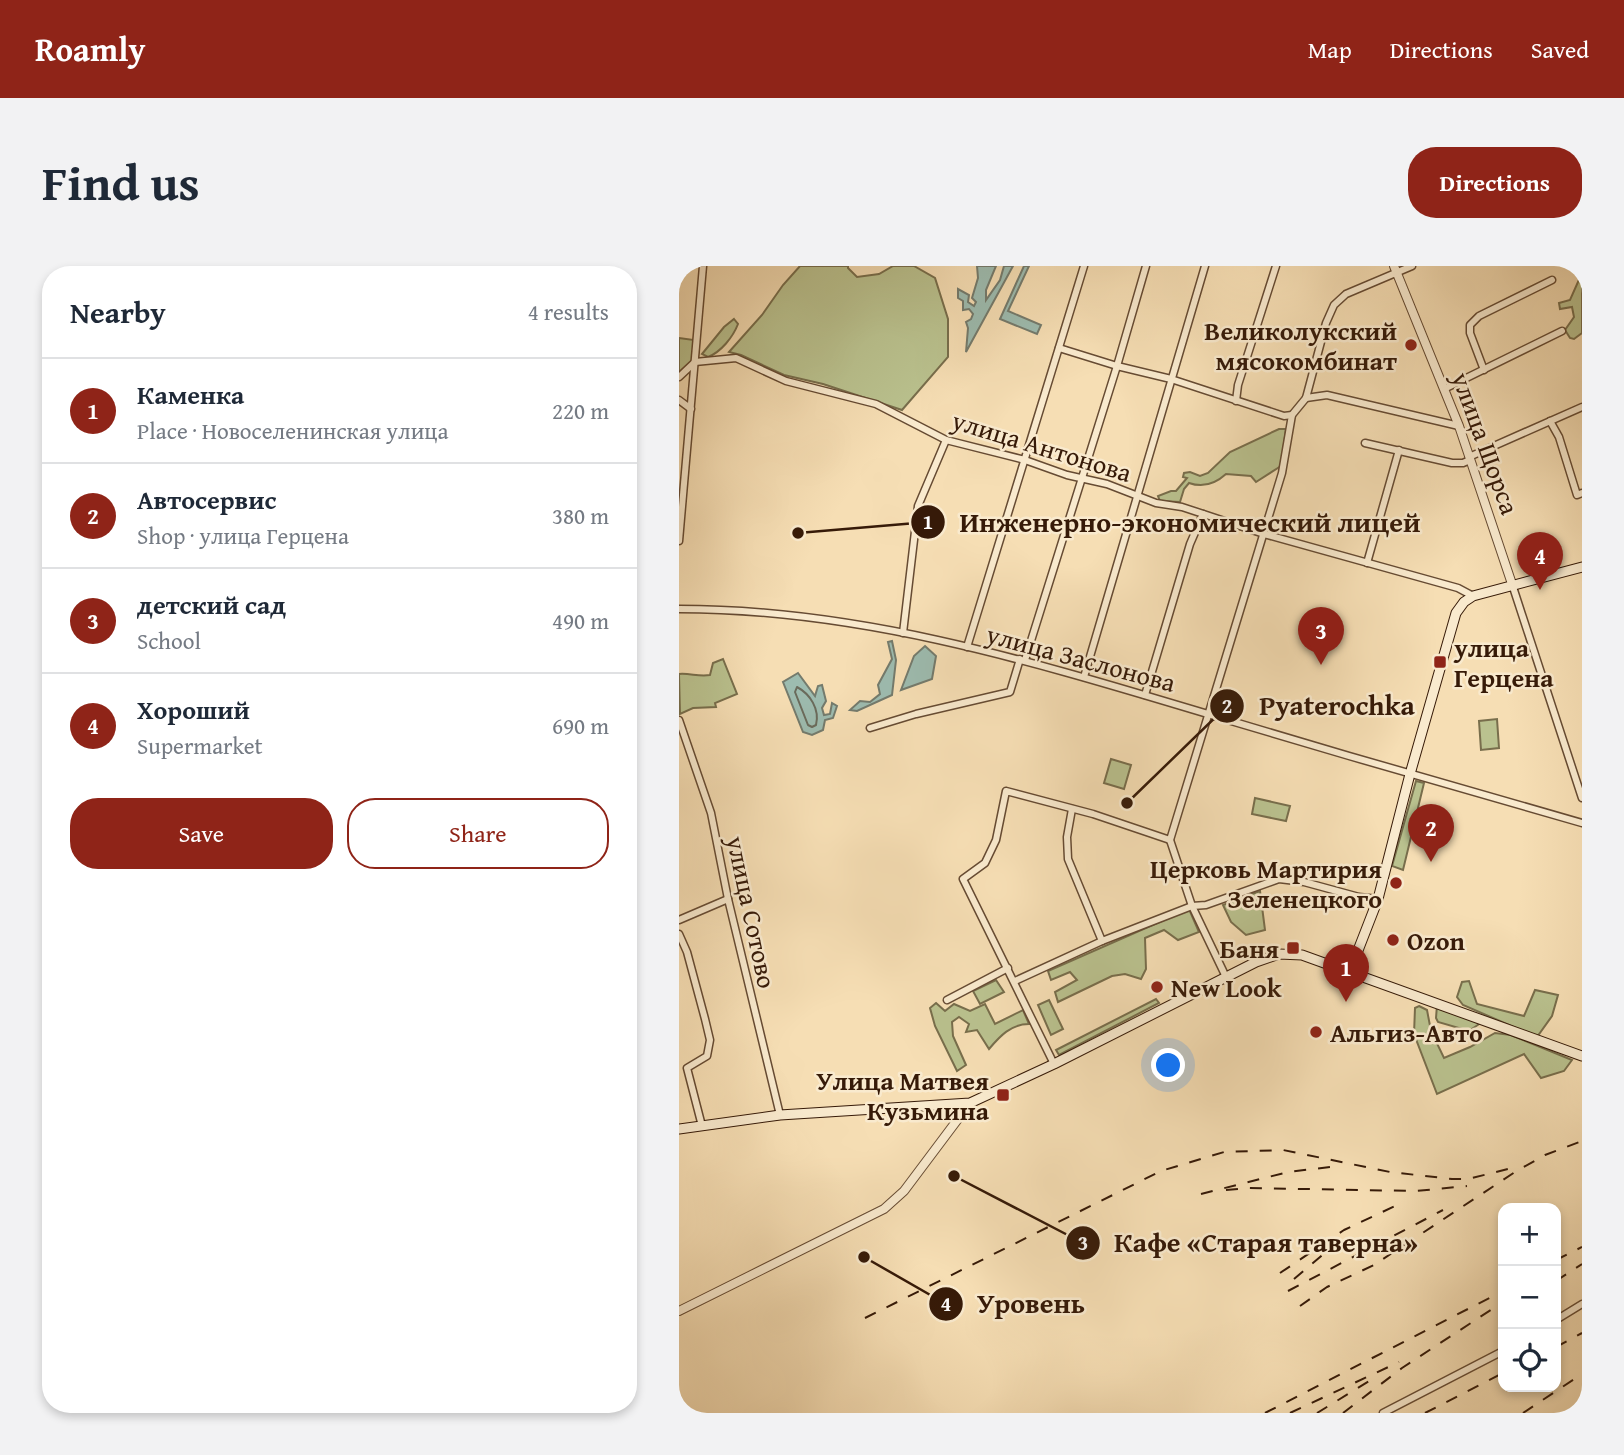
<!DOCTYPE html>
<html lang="en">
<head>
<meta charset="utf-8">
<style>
  :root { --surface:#fff; --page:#f2f2f3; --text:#1f2937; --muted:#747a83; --line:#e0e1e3; --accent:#8f2418 }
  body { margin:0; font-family:"Gentium Book Plus",serif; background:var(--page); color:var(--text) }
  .controls { position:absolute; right:21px; bottom:21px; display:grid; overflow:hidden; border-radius:14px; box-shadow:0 4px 10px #0003 }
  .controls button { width:63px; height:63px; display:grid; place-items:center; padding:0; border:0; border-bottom:2px solid var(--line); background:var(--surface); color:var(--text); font:35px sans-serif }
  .you { position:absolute; left:490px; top:800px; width:24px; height:24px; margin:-18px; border:5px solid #fff; border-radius:50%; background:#1a73e8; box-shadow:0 0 0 10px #1a73e833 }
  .badge { display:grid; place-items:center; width:46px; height:46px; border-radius:50%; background:var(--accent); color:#fff; font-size:23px; font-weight:700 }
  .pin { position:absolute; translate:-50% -58px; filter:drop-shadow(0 2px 4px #0008) }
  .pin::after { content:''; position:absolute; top:37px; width:24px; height:21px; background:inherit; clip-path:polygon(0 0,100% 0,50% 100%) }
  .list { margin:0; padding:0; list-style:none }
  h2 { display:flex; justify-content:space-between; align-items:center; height:91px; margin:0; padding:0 28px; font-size:30px }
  h2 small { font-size:23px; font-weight:400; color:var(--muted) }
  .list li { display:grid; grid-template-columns:46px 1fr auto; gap:21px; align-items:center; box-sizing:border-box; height:105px; padding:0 28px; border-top:2px solid var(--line) }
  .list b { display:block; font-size:26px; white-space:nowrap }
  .list p { margin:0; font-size:23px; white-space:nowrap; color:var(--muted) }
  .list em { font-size:23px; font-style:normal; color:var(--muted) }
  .actions { display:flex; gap:14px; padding:21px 28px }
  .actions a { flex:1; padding:16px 0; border:2px solid var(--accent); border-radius:28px; text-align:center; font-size:24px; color:var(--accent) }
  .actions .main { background:var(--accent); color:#fff }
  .icon { flex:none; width:38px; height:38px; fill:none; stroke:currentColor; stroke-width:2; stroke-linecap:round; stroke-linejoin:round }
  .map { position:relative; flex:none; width:903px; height:1147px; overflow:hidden; border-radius:28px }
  header { display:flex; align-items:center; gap:42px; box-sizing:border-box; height:98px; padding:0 35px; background:var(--accent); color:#fff }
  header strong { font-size:33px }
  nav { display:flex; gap:38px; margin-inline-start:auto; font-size:24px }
  .intro { display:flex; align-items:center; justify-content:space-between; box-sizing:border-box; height:168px; padding:0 42px }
  h1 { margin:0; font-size:49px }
  .button { padding:18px 32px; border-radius:28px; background:var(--accent); color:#fff; font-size:24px; font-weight:700 }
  main { display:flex; gap:42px; padding:0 42px }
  aside { flex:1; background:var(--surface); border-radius:28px; box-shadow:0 4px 10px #0003 }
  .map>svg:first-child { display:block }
  .green { fill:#bac28f; stroke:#786e4c; stroke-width:2 }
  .water { fill:#9dbcb0; stroke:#747b6d; stroke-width:2 }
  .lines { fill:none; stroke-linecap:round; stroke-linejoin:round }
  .shore { stroke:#6a6b5c; stroke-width:2 }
  .minor-casing { stroke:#664b33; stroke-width:9 }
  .tertiary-casing { stroke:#664b33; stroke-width:10 }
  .secondary-casing { stroke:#361a08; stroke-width:11 }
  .minor { stroke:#f9eace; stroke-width:6 }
  .tertiary { stroke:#f9eace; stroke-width:8 }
  .secondary { stroke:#f9eace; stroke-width:9 }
  .rail { stroke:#361a08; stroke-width:2; stroke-dasharray:12 12; stroke-linecap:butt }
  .poi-dot { fill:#8f2418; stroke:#f9eace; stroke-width:2.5 }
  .labels { text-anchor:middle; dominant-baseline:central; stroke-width:5; stroke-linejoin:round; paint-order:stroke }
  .poi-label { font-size:26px; font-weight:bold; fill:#361a08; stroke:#f9eace; text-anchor:end }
  .street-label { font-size:26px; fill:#361a08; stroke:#f9eace }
  .leader { fill:none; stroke:#361a08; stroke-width:2.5 }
  .callout-dot { fill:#361a08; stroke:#f9eace; stroke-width:2.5 }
  .mark-label { font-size:21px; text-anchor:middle; font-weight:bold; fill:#fff }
  .callout-label { font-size:28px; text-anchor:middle; font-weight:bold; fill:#361a08; stroke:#f9eace; stroke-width:5; stroke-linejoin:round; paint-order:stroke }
</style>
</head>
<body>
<header>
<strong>Roamly</strong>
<nav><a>Map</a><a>Directions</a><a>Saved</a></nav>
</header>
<div class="intro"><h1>Find us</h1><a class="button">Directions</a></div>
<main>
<aside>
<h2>Nearby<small>4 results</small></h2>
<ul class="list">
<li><span class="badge">1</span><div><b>Каменка</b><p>Place · Новоселенинская улица</p></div><em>220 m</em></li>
<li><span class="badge">2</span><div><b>Автосервис</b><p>Shop · улица Герцена</p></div><em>380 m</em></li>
<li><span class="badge">3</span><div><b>детский сад</b><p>School</p></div><em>490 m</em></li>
<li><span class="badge">4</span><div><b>Хороший</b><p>Supermarket</p></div><em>690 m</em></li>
</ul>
<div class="actions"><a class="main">Save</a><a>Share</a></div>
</aside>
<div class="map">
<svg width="903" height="1147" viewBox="0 0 903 1147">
  <rect width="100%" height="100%" fill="#f6deb4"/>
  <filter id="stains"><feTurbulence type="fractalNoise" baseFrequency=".00286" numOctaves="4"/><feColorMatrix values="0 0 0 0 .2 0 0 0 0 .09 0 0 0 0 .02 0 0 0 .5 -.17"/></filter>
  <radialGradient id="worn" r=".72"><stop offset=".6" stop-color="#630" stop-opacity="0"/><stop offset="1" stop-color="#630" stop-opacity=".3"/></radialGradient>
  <g class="green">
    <polygon points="121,0 169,0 169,2 178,11 200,8 214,0 235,0 256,12 269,53 269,91 223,144 144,118 105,109 62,89 50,86 83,49 104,19"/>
    <polygon points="903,7 903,67 895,73 891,72 886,64 895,51 893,41 881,43 880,37 891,34"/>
    <path d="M 55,53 L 59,58 C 54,71 42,86 29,91 L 23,88 L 45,61 Z"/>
    <polygon points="0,72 15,74 13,95 0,107"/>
    <path d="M 600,163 L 607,163 L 602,200 L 577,216 L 572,210 L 547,208 C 536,218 524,222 510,217 L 505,223 L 501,236 L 481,235 L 479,230 L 492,225 L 497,225 L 508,212 L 504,211 L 505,207 L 511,206 L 521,210 L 529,207 L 551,186 Z"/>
    <path d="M 44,393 L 58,428 L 36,437 L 37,441 L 14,442 L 1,448 L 0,408 C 11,407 20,411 31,409 L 34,397 Z"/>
    <polygon points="818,453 820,482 802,484 800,455"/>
    <polygon points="432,493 452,499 445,523 425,517"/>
    <polygon points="737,515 745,517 724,604 713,600"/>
    <polygon points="576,532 611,540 607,555 573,548"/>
    <polygon points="581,625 586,664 567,669 552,656 544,639"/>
    <polygon points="510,643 520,666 499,674 485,664 466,672 467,703 462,713 446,708 433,710 379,736 376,726 398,714 391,706 372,714 369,705"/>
    <polygon points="317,714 325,726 301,738 294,725"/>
    <polygon points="790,715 798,738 845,750 856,724 879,729 873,750 858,771 784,739 778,731 783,716"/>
    <polygon points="477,733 480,737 380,789 377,784"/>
    <polygon points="370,734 384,763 372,769 359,739"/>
    <path d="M 257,737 L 266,745 L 275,738 L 291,745 L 306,738 L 316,758 L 344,744 L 350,758 C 332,758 321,770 310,783 L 298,764 L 287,766 L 290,758 L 280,751 L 273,756 L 274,770 L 287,799 L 278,805 L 256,760 L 251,742 Z"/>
    <polygon points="758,739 803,756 790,765 759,756 757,752"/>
    <polygon points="740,740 748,744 752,765 765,792 791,781 816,767 832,769 893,794 885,805 862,812 845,788 758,828 735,768 736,742"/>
  </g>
  <g class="water">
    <polygon points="298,0 317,0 307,24 307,34 321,14 325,0 334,0 287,86 289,62 287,56 292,53 294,48 290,43 284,44 284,35 279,32 279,23 290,29 289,36 295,40 297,36 293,32 299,12"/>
    <polygon points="345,0 350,0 329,45 362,59 358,68 321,53"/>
    <polygon points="213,375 217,394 213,429 178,445 171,444 181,435 191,436 201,428 199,419 213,393 209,376"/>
    <polygon points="246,380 257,390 253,413 222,424 235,390"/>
    <polygon points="119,407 136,430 139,420 143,419 147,435 143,442 145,449 151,448 153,437 158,440 154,452 146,454 144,464 133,469 124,466 104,416"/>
  </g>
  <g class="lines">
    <path class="shore" d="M 118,421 C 131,428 141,443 137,459 L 133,461 L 129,459 L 116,426 Z"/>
    <g class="minor-casing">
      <g id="minor">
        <polyline points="380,82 438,100 492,113 605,150 613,149"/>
        <polyline points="805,104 791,67 791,59 800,50 873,14"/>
        <polyline points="0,111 16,96 57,92 107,115 197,138 267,174 346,194 388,209 428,218 477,237 503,241 585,268 779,322 794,330"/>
        <polyline points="765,123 883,65"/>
        <polyline points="627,132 648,129 780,160"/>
        <polyline points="0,134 12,143"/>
        <polyline points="557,135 559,119 597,0"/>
        <polyline points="871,155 880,171 898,229 903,227"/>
        <polyline points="686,177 773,197 784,197 791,194"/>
        <polyline points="790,191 903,141"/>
        <polyline points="0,275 24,0"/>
        <polyline points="688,297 720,184"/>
        <polyline points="833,318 903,532"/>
        <path d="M 0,343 C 188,343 364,399 542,452 C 662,488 783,523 903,557"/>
        <polyline points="224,367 239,240 267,174"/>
        <polyline points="288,381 405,0"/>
        <polyline points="346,394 438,100 467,0"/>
        <polyline points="405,411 526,0"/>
        <polyline points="466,429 511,278 524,248"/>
        <polyline points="0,454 32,547 49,633 101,849"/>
        <polyline points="191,462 237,448 331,426 341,393"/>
        <polyline points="393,543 388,571 389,593 423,675"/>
        <polyline points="0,654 49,633"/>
        <polyline points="0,668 8,686 26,753 31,774 28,790 8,802 23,860"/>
        <polyline points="547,711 513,640 491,574 603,207 613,149 627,132 647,57 655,39 667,28 733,0"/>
        <polyline points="336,715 423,675 513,640 527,639 600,613 625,616 680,631 699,633"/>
        <polyline points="268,734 329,702"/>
        <polyline points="375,798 284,613 306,597 317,574 327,525 414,548 491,574"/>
        <polyline points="877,1054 903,1038"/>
        <polyline points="704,1147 824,1085"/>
      </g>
    </g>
    <g class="tertiary-casing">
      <g id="tertiary">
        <polyline points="715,0 780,160 833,318"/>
        <polyline points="0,1045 205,943 225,925 291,837"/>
      </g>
    </g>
    <g class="secondary-casing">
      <g id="secondary">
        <polyline points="671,705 699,633 731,508 777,347 785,336 794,330 903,301"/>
        <polyline points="0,863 101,849 291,837 375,798 577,696 600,688 623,689 903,790"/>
      </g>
    </g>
    <use href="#minor" class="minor"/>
    <use href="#tertiary" class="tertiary"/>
    <use href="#secondary" class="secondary"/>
    <g class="rail">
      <polyline points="547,924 569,922 737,925 788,920"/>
      <polyline points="522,928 609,906 659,900"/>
      <polyline points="877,994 903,981"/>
      <polyline points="601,1007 665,964 716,940"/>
      <polyline points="615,1013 647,986"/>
      <polyline points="877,1015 903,998"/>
      <polyline points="609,1025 764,944"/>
      <polyline points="621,1040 648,1021 695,999 836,906 866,889 903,875"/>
      <polyline points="186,1052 482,905 545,886 604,884 711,906 773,913 789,913 837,901"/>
      <polyline points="877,1081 903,1067"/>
      <polyline points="586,1147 824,1025"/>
      <polyline points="611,1147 720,1096"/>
      <polyline points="638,1147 692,1114"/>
      <polyline points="664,1147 723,1102 824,1036"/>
      <polyline points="746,1147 824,1107"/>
      <polyline points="844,1147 903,1108"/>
    </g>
  </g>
  <g class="poi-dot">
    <circle cx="732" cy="79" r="7"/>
    <rect x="754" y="389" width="14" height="14" rx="3.5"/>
    <circle cx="717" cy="617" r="7"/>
    <circle cx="714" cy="674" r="7"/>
    <rect x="607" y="675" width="14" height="14" rx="3.5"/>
    <circle cx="478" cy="721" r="7"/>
    <circle cx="637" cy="766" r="7"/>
    <rect x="317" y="822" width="14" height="14" rx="3.5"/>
  </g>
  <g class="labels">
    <g class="poi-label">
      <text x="718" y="64">Великолукский<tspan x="718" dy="30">мясокомбинат</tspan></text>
      <text x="775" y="381" text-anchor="start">улица<tspan x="775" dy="30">Герцена</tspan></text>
      <text x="703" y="602">Церковь Мартирия<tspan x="703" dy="30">Зеленецкого</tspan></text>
      <text x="728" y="674" text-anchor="start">Ozon</text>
      <text x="600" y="682">Баня</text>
      <text x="492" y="721" text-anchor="start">New Look</text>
      <text x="651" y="766" text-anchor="start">Альгиз-Авто</text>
      <text x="310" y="814">Улица Матвея<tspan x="310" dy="30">Кузьмина</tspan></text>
    </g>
    <g class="street-label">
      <text transform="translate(807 177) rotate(70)">улица Щорса</text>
      <text transform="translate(363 180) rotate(17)">улица Антонова</text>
      <text transform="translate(402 392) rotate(15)">улица Заслонова</text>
      <text transform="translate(73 646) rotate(78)">улица Сотово</text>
    </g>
  </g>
  <path class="leader" d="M119 267L249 256M448 537L548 440M275 910L404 977M185 991L267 1038"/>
  <g class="callout-dot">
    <circle cx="119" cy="267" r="7"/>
    <circle cx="448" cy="537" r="7"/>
    <circle cx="275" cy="910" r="7"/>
    <circle cx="185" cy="991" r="7"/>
    <circle cx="249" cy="256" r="18"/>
    <circle cx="548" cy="440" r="18"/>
    <circle cx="404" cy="977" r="18"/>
    <circle cx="267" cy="1038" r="18"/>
  </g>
  <g class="mark-label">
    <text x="249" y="263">1</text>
    <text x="548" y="447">2</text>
    <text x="404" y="984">3</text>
    <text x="267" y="1045">4</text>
  </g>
  <g class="callout-label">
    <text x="511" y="266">Инженерно-экономический лицей</text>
    <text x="658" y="449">Pyaterochka</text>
    <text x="587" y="986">Кафе «Старая таверна»</text>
    <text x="352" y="1047">Уровень</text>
  </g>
  <rect width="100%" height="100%" filter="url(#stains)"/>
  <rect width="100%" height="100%" fill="url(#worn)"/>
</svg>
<div class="controls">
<button>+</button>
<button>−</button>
<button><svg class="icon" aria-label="locate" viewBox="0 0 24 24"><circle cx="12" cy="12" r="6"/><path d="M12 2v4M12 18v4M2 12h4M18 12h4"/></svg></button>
</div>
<div class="you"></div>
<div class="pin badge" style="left:667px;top:736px">1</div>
<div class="pin badge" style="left:752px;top:596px">2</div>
<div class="pin badge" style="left:642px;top:399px">3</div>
<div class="pin badge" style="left:861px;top:324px">4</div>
</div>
</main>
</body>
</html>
